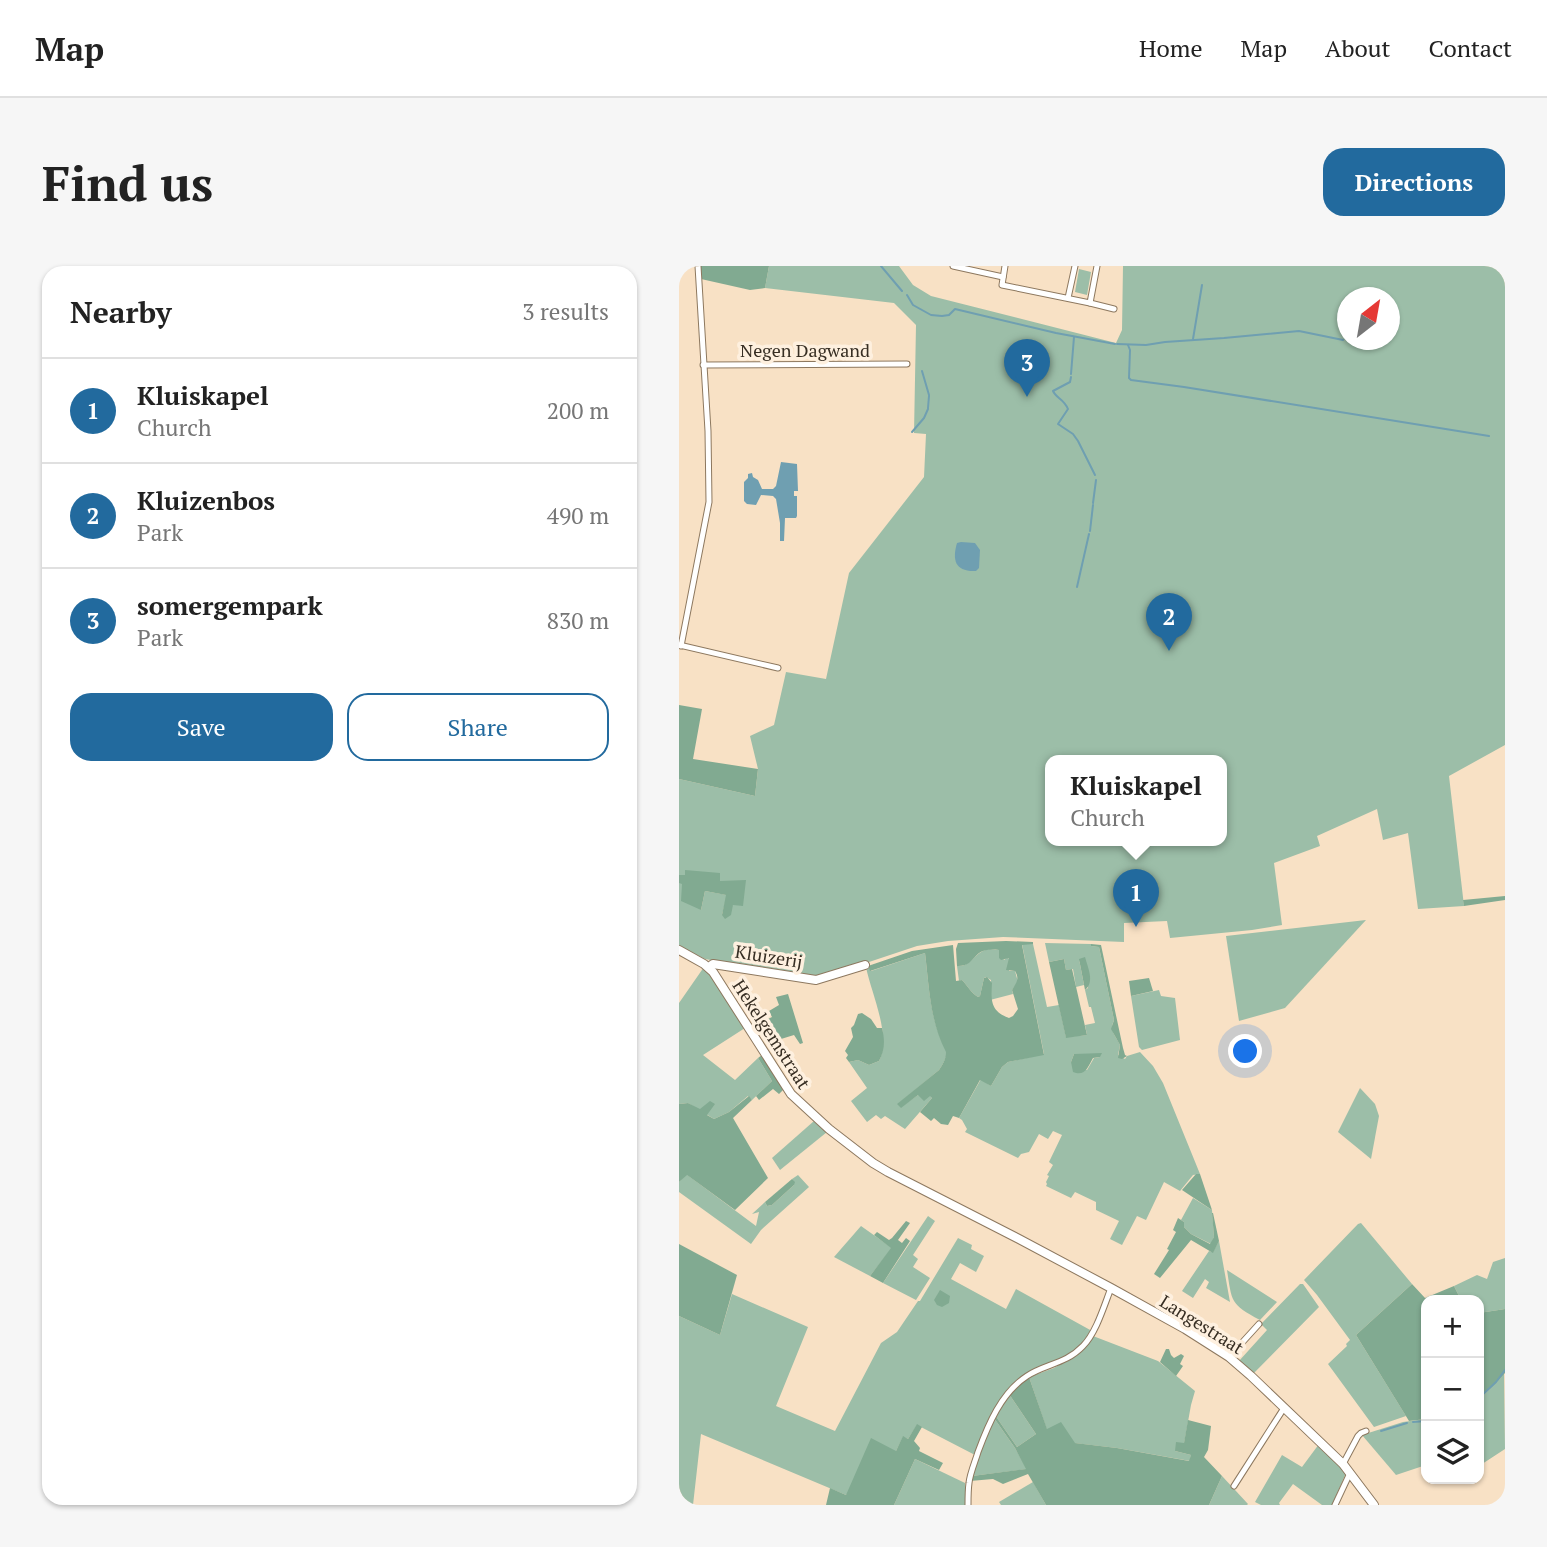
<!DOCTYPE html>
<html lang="en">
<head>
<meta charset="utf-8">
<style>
  :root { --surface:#fff; --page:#f6f6f6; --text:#222; --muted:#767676; --line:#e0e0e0; --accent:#226a9e }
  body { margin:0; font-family:"PT Serif",serif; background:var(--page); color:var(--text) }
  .controls { position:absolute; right:21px; bottom:21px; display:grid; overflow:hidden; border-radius:14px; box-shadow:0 2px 5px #0004 }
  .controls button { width:63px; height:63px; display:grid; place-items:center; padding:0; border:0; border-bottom:2px solid var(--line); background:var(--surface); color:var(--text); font:35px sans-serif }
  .compass { position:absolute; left:658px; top:21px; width:63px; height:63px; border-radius:50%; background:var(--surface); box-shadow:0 2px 5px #0004; rotate:31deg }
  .you { position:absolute; left:567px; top:786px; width:24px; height:24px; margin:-18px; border:5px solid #fff; border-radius:50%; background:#1a73e8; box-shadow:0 0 0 10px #1a73e833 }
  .badge { display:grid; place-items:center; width:46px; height:46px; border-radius:50%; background:var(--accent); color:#fff; font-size:23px; font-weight:700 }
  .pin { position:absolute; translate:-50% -58px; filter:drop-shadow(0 2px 4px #0008) }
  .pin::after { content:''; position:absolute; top:37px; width:24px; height:21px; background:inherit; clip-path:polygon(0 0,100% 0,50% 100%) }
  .popup { position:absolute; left:366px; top:489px; width:182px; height:91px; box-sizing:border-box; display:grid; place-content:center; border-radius:14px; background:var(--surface); filter:drop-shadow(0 2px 5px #0005); font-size:23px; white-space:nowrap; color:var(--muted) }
  .popup b { font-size:26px; color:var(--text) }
  .popup::after { content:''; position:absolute; left:50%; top:100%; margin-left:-14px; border:14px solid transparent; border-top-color:var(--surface) }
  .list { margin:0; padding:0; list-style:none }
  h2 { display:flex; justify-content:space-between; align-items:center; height:91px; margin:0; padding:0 28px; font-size:30px }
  h2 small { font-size:23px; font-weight:400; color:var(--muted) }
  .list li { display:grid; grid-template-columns:46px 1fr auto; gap:21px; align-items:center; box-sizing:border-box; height:105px; padding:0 28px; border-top:2px solid var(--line) }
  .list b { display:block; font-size:26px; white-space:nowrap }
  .list p { margin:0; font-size:23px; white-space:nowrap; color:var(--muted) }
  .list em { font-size:23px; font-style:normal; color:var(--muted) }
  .actions { display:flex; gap:14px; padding:21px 28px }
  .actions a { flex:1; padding:16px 0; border:2px solid var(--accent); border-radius:21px; text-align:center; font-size:24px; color:var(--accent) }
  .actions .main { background:var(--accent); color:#fff }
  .icon { flex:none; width:38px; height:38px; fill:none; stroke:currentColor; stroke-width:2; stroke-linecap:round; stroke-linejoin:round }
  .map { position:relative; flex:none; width:826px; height:1239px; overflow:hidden; border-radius:21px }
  header { display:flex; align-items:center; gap:42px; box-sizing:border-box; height:98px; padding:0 35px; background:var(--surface); border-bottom:2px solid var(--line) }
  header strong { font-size:33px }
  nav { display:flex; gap:38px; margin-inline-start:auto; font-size:24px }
  .intro { display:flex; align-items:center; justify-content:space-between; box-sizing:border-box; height:168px; padding:0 42px }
  h1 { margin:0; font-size:49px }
  .button { padding:18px 32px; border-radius:21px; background:var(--accent); color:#fff; font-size:24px; font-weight:700 }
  main { display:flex; gap:42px; padding:0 42px }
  aside { flex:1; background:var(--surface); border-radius:21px; box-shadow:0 2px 5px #0004 }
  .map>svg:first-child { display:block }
  .green { fill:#9cbea8; fill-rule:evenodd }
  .forest { fill:#81aa91 }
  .water { fill:#6f9fb1 }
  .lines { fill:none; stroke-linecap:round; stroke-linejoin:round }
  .stream { stroke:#6f9fb1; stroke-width:2 }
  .street-casing { stroke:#8d785f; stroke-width:7 }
  .secondary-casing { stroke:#8d785f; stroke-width:10 }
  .street { stroke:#fff; stroke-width:5 }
  .secondary { stroke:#fff; stroke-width:8 }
  .labels { text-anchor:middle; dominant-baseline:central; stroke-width:7; stroke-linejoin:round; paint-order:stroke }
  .street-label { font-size:18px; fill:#372e23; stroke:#fef0df }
</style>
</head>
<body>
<header>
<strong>Map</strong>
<nav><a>Home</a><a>Map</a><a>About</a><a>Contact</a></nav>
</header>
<div class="intro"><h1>Find us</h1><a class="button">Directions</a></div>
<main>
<aside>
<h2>Nearby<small>3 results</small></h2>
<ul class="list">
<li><span class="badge">1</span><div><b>Kluiskapel</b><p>Church</p></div><em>200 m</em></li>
<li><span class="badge">2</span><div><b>Kluizenbos</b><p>Park</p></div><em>490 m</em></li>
<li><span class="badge">3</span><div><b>somergempark</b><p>Park</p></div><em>830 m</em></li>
</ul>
<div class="actions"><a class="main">Save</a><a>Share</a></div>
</aside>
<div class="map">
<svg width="826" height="1239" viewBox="0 0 826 1239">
  <rect width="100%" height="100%" fill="#f8e1c5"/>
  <g class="green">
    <path d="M 90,0 L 220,0 L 234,19 L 252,30 L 437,77 L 443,64 L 444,0 L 826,0 L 826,479 L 770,510 L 785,640 L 739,643 L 729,567 L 704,574 L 698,543 L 638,570 L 641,580 L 595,597 L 603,659 L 573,664 L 491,672 L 488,655 L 445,657 L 445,676 L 324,671 L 269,675 L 238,680 L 190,696 L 134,712 L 26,693 L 0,680 L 0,617 L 3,617 L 22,644 L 26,625 L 48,629 L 43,649 L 54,639 L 40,615 L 41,608 L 6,605 L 6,610 L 0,609 L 0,513 L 76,530 L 79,503 L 71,470 L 95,459 L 107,406 L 147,413 L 170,307 L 245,211 L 247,168 L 235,167 L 237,59 L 215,37 L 86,22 ZM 668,32 L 710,32 L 710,74 L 668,74 ZM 371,495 L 543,495 L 543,575 L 371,575 Z"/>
    <polygon points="400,3 412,6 408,29 396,26"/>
    <polygon points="687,654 606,742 560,755 547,670"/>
    <path d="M 366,677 L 412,678 L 412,680 L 420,681 L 435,754 C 430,765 437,770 441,779 L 439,789 L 446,793 L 448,790 L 461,786 L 474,800 L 484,817 L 521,908 L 514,909 L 501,925 L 485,916 L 467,954 L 458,950 L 443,979 L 431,973 L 440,955 L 417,944 L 417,936 L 396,926 L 392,932 L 367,920 L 368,918 L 367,916 L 370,910 L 368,909 L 374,899 L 370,896 L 383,869 L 374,865 L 369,873 L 360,868 L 350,886 L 342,888 L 339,892 L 286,866 L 288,863 L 283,854 L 280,852 L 302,813 L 312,820 L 323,801 L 329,796 L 365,788 L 343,678 L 354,678 L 368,741 L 380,739 L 387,771 L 408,769 L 406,759 L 416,757 L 412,741 L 410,741 L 406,724 L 409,722 L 400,693 L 405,719 L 397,721 L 394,703 L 387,704 L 385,693 L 370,696 ZM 395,788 L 421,791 L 415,792 L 408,804 L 392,796 Z"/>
    <path d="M 311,683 L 320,684 L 325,694 L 329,691 L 330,693 L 330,705 L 336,705 L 339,716 L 333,724 L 334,728 L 311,734 L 312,714 L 307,711 L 305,712 L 301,730 L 299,731 C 292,727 289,720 283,714 L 280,715 L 278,700 C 293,701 295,685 311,683 Z"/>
    <path d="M 246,687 C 250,720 251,756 268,786 C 267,793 264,798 260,804 L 219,838 L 222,841 L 239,829 L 251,829 L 253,832 L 226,863 L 206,850 L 202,853 L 197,849 L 188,856 L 172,835 L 188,822 L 170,796 L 179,794 L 190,799 L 200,795 C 213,770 192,727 187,701 L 189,700 L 192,705 Z"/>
    <polygon points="25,701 30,706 66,762 24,789 56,814 79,792 93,815 73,834 69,830 50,846 35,853 9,837 0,838 0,737"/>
    <polygon points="480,724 482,730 496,732 501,774 463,784 460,781 452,730"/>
    <polygon points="681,822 696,838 700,850 692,893 659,866"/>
    <polygon points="135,855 148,866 101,904 93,892"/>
    <polygon points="7,908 77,960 80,946 73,948 86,936 88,940 93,939 115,919 115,916 113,913 119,909 130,921 82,964 72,978 0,926 0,916"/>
    <polygon points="514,932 533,944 535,971 532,978 512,968 505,961 505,956 502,954"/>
    <polygon points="249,950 256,955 234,989 239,993 234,1001 251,1012 237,1034 204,1017"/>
    <polygon points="682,957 733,1018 677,1069 727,1150 695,1161 649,1098 668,1080 667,1078 671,1074 638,1029 625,1014 679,958"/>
    <polygon points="182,960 213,982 191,1010 155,991"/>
    <polygon points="279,972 293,979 292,983 305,990 297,1006 281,997 272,1013 327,1043 337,1023 413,1065 399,1082 389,1089 353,1105 324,1132 296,1189 238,1159 229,1173 224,1171 217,1185 167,1229 22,1168 14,1239 0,1239 0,1050 41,1069 53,1028 129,1061 97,1140 156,1165 202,1077 218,1066 239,1035 241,1035"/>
    <polygon points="540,975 551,1036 527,1022 530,1016 526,1013 514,1032 503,1025 530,985 534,986"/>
    <polygon points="826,992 826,1043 800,1047 800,1034 782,1034 775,1020 798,1009 808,1013 814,996"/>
    <path d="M 548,1004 L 598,1036 L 581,1054 C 551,1038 553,1036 548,1004 Z"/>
    <polygon points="621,1018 624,1018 640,1041 574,1108 560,1095 588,1064 582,1058"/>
    <polygon points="414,1070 479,1095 516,1125 512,1139 505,1178 496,1185 512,1189 511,1195 438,1182 395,1177 368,1164 350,1111 375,1102 391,1092"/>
    <polygon points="825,1106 826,1183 800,1200 800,1133 811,1123"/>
    <polygon points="330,1128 357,1168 338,1181 316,1149"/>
    <polygon points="315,1152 336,1182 348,1203 293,1210"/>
    <polygon points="747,1153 747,1199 717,1209 683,1169 724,1156"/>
    <polygon points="640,1178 666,1204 667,1207 653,1239 643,1239 614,1218 600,1237 601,1239 582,1239 576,1236 603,1189 623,1201"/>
    <polygon points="236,1193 286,1217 287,1239 215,1239"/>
    <polygon points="543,1210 569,1238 568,1239 530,1239"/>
    <polygon points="354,1216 367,1239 322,1239 320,1236"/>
  </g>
  <g class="forest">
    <polygon points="21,0 90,0 86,22 71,24 22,13"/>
    <polygon points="0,439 23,443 14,493 79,503 76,530 0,513"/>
    <polygon points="6,604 41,607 41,615 67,614 64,640 54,639 52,649 46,653 43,649 47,629 26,625 22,644 2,635 3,618 0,617 0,609 6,609"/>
    <polygon points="826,630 826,634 785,640 784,634"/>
    <path d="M 327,675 L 354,676 L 354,678 L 343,679 L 365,789 L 329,796 L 323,801 L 312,820 L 301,814 L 280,852 L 274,850 L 269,859 L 262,858 L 255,852 L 252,855 L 241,846 L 253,832 L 251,830 L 245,835 L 239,829 L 222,842 L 218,838 L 260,804 C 264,798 267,793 267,786 C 251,756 250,720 246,687 L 191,705 L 189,700 L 233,685 L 274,679 L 277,715 L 283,714 C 289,720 292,727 299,731 L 301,730 L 305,712 L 308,711 L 313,717 C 312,734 311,745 330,752 L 334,750 L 339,743 L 333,724 C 337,717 341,713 336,705 L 327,704 L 330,692 L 322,694 L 320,692 L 320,684 C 291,680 299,701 278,700 L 277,683 L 279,677 Z"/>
    <polygon points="412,678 422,679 444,782 446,789 448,790 443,793 439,792 441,779 432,763 435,754 420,681 412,680"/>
    <path d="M 406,691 C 409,702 416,716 406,724 L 400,693 Z"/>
    <polygon points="385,693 387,704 393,703 408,769 387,772 370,696"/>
    <polygon points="470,712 474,725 452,730 450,715"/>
    <polygon points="109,728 124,777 121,778 115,769 102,773 89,753 93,751 90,745 100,739 97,731"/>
    <path d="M 183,747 L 192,753 L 198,762 L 203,762 C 206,774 206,784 200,795 L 190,799 L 179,794 L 170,796 L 167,792 L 169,789 L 166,785 L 174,771 L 172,762 L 175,759 L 179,748 Z"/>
    <path d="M 423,787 L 421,791 L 414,792 C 409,801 406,811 394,806 L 392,796 L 395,788 Z"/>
    <polygon points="83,789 105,823 100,828 94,823 80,834 77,830 93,815 79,792"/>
    <polygon points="70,830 73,834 54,852 89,912 56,944 8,909 0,916 0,838 9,837 21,843 31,835 36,838 28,849 35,853 50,846"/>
    <polygon points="517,908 521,908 533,944 503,924"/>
    <polygon points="113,913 116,916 115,919 93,939 88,940 86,936"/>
    <polygon points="533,947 534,947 540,975 534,987 512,974 481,1012 475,1008 490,984 488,983 497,966 494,964 499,952 505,956 505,961 512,968 531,978 535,971"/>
    <polygon points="227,955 231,957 219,974 223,977 227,972 231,975 204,1017 191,1010 212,982 195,969 198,966 210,974 213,972"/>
    <polygon points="0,978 58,1009 41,1069 0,1050"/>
    <polygon points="733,1018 746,1032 775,1020 782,1034 747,1034 747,1153 730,1155 677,1069"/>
    <polygon points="261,1024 271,1030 270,1037 263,1041 258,1039 255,1034"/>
    <polygon points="826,1043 826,1107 811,1123 800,1133 800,1047"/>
    <polygon points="487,1083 490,1083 492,1089 495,1092 502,1088 505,1090 501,1098 504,1100 497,1110 481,1096"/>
    <polygon points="350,1111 368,1163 382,1156 396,1177 438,1182 510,1195 512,1189 496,1185 497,1176 505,1177 509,1154 532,1160 529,1184 525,1191 543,1210 530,1239 367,1239 349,1208 324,1218 314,1213 291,1215 293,1210 347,1203 336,1182 315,1152 316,1149 338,1181 357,1168 330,1128"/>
    <polygon points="238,1158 243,1161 235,1175 241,1182 240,1185 264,1197 260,1204 236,1193 215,1239 147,1239 151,1222 167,1229 192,1172 217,1185 224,1170 229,1173"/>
  </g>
  <g class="water">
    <polygon points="102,196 118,198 119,225 115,225 115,230 118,230 118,250 117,252 106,252 105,275 101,275 101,257 97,233 94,230 82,229 77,239 68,238 65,235 65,216 69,212 69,208 73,207 74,211 79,214 83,223 94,223 97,220"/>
    <path d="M 282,276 L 296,277 L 301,284 L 300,302 L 297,305 C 276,306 273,294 278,277 Z"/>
  </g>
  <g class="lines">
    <g class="stream">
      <polyline points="202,0 223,25"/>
      <polyline points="228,29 234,39 252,49 263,50 270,49 276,43 377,67 436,78"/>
      <polyline points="514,73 523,19"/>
      <polyline points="438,78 467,79 486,76 545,72 620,65 664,74"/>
      <polyline points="449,79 451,84 450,112 452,114 505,121 810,170"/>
      <polyline points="243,105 250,129"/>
      <polyline points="392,108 395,71"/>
      <path d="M 392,111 L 391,116 L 374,125 C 377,132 385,133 389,143 L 379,158 L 394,168 L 399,175 L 416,209"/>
      <polyline points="249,142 250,130"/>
      <polyline points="233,166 245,152 249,143"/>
      <polyline points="414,237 417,214"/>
      <polyline points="411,265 414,239"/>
      <polyline points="398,321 410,268"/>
      <polyline points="800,1132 817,1116 826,1104"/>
      <polyline points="734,1156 747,1155"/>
      <polyline points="702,1165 728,1157"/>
    </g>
    <g class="street-casing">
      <g id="street">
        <polyline points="274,0 324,11"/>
        <polyline points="326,0 323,19 411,37 418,0"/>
        <polyline points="389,32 396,0"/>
        <polyline points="411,37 435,43"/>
        <polyline points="24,99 228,98"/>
        <polyline points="0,379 99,402"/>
        <polyline points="2,380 30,236 29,165 19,0"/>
        <polyline points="550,1091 580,1058"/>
        <polyline points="664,1198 679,1170 682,1167 687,1165"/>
        <polyline points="555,1220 605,1142"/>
        <path d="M 289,1239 C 289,1232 289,1224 290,1217 C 291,1207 296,1196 299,1186 C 309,1159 322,1127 348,1110 C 366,1098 387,1098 404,1080 C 417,1067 425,1040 432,1022"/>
        <polyline points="656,1239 671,1207"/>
      </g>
    </g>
    <g class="secondary-casing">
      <g id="secondary">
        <polyline points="0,684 25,698 34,706 112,828 150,863 194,897 209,906 340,973 432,1022 506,1063 550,1091 572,1110 664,1198 695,1239"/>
        <polyline points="30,701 34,698 137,714 186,699"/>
      </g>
    </g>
    <use href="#street" class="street"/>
    <use href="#secondary" class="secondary"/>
  </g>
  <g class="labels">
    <g class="street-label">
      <text x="126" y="84">Negen Dagwand</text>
      <text transform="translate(90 690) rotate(9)">Kluizerij</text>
      <text transform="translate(93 768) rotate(57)">Hekelgemstraat</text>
      <text transform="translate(523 1058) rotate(32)">Langestraat</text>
    </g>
  </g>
</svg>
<div class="controls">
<button>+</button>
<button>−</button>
<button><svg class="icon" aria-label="layers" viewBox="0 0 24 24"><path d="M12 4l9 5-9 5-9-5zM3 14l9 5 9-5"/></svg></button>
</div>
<svg class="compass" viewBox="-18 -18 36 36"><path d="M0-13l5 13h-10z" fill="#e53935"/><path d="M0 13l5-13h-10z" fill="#767676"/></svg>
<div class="you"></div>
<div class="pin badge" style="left:457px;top:661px">1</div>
<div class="popup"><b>Kluiskapel</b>Church</div>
<div class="pin badge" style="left:490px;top:385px">2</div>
<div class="pin badge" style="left:348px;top:131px">3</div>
</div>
</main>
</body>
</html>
